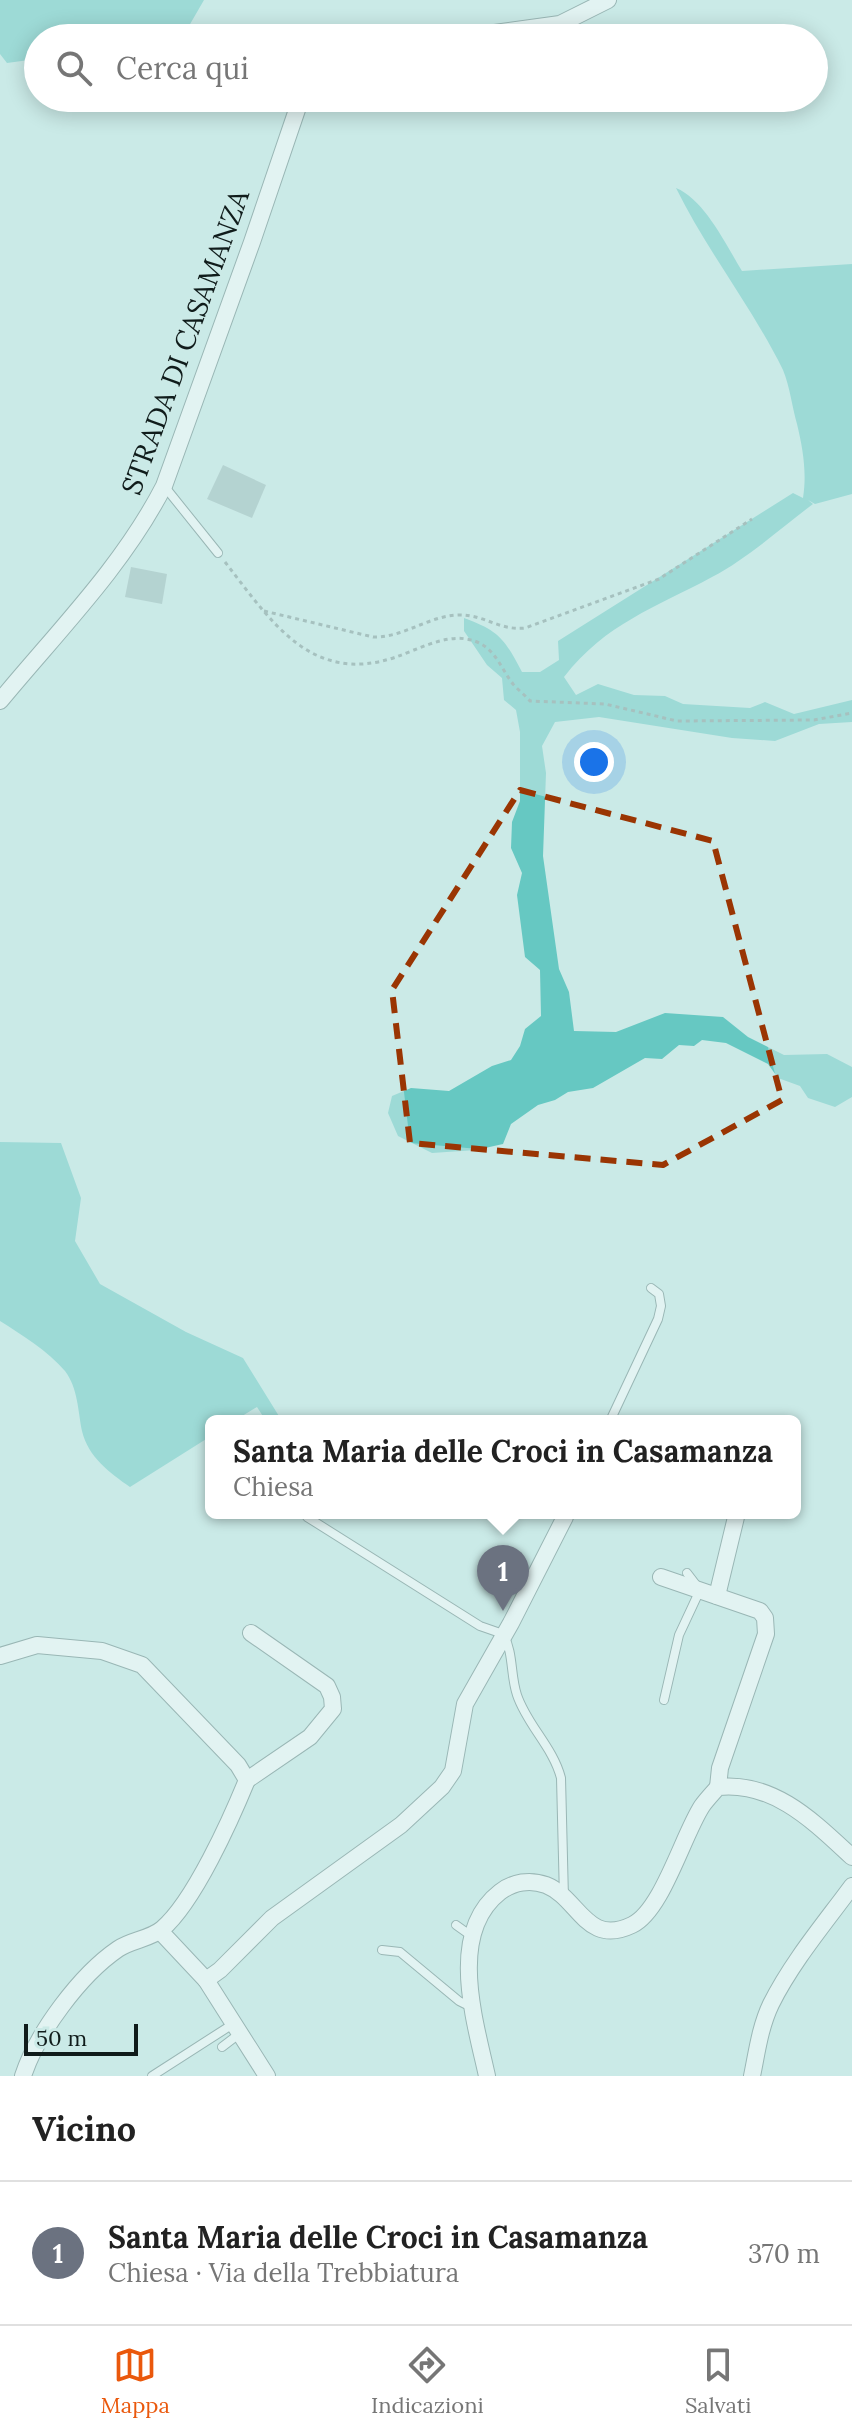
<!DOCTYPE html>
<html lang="it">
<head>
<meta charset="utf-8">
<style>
  :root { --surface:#fff; --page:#f6f6f6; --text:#222; --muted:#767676; --line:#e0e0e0; --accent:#ea580c }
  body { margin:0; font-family:Lora,serif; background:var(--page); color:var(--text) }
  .scale { position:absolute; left:24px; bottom:20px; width:114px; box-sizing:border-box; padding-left:8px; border:4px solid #101c1b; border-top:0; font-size:22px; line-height:28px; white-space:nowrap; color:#101c1b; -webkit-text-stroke:6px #cbeae7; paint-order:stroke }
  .you { position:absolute; left:594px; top:762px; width:28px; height:28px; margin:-20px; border:6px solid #fff; border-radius:50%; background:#1a73e8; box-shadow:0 0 0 12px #1a73e833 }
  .badge { display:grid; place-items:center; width:52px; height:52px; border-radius:50%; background:var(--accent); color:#fff; font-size:26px; font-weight:700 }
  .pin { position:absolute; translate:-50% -66px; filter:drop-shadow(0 2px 4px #0008) }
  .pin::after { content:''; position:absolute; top:42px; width:28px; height:24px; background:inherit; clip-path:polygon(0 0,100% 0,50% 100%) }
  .popup { position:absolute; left:205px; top:1415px; width:596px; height:104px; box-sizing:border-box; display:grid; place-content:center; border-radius:12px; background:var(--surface); filter:drop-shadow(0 2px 6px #0005); font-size:26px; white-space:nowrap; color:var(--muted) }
  .popup b { font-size:30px; color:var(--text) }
  .popup::after { content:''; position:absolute; left:50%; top:100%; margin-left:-16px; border:16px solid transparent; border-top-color:var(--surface) }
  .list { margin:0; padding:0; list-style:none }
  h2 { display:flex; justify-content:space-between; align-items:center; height:104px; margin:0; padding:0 32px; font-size:34px }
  h2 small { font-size:26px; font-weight:400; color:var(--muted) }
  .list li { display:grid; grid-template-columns:52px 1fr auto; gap:24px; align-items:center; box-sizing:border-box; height:144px; padding:0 32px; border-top:2px solid var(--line) }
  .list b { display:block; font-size:30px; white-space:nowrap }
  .list p { margin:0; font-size:26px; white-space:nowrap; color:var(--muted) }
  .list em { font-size:26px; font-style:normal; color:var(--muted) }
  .icon { flex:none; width:44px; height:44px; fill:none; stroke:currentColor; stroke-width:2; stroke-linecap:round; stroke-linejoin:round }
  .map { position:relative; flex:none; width:852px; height:2076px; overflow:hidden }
  .search { position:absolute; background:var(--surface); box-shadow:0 4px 20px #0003; left:24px; right:24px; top:24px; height:88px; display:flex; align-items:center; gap:20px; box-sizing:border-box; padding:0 28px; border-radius:44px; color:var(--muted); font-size:30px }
  .sheet { height:248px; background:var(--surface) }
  nav { display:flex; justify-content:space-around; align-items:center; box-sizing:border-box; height:112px; border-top:2px solid var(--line); background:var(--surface); font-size:22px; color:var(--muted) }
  nav a { display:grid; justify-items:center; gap:4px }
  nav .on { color:var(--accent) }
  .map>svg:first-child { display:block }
  .green { fill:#66c8c2 }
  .building { fill:#9ab8b6 }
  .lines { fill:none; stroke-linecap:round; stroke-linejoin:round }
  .lane-casing { stroke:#5e7a78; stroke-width:10 }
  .street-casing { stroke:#5e7a78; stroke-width:18 }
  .path { stroke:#7a918e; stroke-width:3; stroke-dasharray:4 4; stroke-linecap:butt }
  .lane { stroke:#fff; stroke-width:8 }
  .street { stroke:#fff; stroke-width:16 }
  .marked { fill:none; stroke:#9a3503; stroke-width:6; stroke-dasharray:16 10; stroke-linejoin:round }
  .labels { text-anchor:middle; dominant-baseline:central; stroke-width:6; stroke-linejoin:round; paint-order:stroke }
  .street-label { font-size:28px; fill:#101c1b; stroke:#cbeae7 }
</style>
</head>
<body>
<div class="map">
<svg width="852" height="2076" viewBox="0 0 852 2076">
  <rect width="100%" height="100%" fill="#cbeae7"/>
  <g class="green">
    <polygon points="0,0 204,0 182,38 55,38 50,33 45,38 38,38 38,48 29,60 7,63 0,54"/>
    <path d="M 676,188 C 705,200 726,245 742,271 L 852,264 L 852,494 L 815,504 L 808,500 L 813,504 C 781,528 748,558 712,577 C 655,608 606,623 564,677 L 576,695 L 598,684 L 634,695 L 665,696 L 683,704 L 750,708 L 765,702 L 794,714 L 852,700 L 852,722 L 819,724 L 775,741 L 732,738 L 599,717 L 555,722 L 542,746 L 546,773 L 543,856 L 559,969 L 569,992 L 574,1031 L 616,1032 L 665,1013 L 723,1017 L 748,1037 L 784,1055 L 827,1054 L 852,1067 L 852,1097 L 835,1107 L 808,1098 L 800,1086 L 778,1078 L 768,1064 L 726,1043 L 702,1040 L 694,1046 L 679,1045 L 662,1059 L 645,1058 L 593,1088 L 568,1092 L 555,1100 L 538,1105 L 511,1124 L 503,1144 L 476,1150 L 432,1153 L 398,1136 L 388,1113 L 392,1096 L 411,1088 L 449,1091 L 492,1066 L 511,1060 L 520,1046 L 525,1029 L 541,1016 L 540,970 L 525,957 L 517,895 L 522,873 L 511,848 L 512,822 L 520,801 L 520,732 L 516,710 L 504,700 L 502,678 L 487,665 L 464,631 L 464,618 C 500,631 505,640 522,672 L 540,672 L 559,660 L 558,641 L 793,493 L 803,498 C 807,473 803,449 797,424 C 792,407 790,387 783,370 C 752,307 707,251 676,188 Z"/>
    <path d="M 0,1142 L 61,1143 L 81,1198 L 75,1241 L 100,1284 L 186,1332 L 243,1358 L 282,1421 L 266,1421 L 257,1407 L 234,1421 L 211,1421 L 211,1436 L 130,1487 C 110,1473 88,1457 82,1431 C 78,1411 78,1388 65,1371 C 48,1351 22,1335 0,1321 Z"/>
  </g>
  <g class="building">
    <polygon points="223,465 266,485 252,518 207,499"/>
    <polygon points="131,567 167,574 162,604 125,597"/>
  </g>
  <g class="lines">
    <g class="lane-casing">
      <g id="lane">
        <polyline points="165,487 218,553"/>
        <polyline points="610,1421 658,1319 661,1306 659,1294 651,1288"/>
        <path d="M 307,1517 L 480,1626 L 503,1634 C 514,1653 510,1674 517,1695 C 527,1725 553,1747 561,1778 L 564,1898"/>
        <polyline points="664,1700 679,1635 700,1590 687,1573"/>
        <polyline points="456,1925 470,1935"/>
        <polyline points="382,1950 400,1952 459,2001 471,2007"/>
        <polyline points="222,2047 239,2034"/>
        <polyline points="152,2076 233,2024"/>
      </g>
    </g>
    <g class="street-casing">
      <g id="street">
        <polyline points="458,38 560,24 608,0"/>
        <path d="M 0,701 C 57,632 123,566 164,486 L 252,242 L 301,98"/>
        <polyline points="661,1577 760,1611 765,1618 766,1634 720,1768 718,1787"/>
        <polyline points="717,1596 737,1513"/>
        <path d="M 0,1656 L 37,1645 L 102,1651 L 142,1665 L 238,1765 L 247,1780 C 231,1819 194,1902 162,1929 C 150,1939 131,1940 118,1949 C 80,1975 37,2033 23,2076"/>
        <polyline points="247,1780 310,1737 333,1709 332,1697 327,1686 251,1633"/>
        <polyline points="160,1931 206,1980 267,2076"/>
        <polyline points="206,1980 220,1970 272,1918 401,1825 442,1787 453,1771 465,1704 511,1623 565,1517 564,1513"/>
        <path d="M 487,2076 C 475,2021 447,1933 500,1892 C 513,1882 530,1879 546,1885 C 579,1898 586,1947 632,1925 C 662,1911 683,1835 702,1806 C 707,1799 713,1793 718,1787 C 774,1781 814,1822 852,1857"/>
        <path d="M 752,2076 C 757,2052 760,2027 771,2004 C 792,1962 824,1924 852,1886"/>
      </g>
    </g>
    <g class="path">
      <path d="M 225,562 C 271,621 311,686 396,657 C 416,650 444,635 466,639 C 494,643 499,666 513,684 C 518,690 525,695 530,701 L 605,704 L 677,721 L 814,720 L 852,713"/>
      <path d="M 264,611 L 373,637 C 403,638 428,616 458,615 C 484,614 499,631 525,628 L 659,579 L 752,519"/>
    </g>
    <use href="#lane" class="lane"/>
    <use href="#street" class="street"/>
  </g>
  <path d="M0 0H852V2076H0ZM 520,790 L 713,841 L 782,1100 L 663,1165 L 410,1143 L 392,990 Z" fill="#cbeae7" fill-opacity=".55" fill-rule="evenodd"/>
  <path class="marked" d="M 520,790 L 713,841 L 782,1100 L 663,1165 L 410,1143 L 392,990 Z"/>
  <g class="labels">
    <g class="street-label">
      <text transform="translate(185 342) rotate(-70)">STRADA DI CASAMANZA</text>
    </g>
  </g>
</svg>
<div class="scale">50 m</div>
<div class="you"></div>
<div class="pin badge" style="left:503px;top:1611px;background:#6b7280">1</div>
<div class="popup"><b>Santa Maria delle Croci in Casamanza</b>Chiesa</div>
<div class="search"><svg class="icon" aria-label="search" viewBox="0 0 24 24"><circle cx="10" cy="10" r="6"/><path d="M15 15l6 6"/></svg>Cerca qui</div>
</div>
<section class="sheet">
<h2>Vicino<small></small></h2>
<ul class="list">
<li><span class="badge" style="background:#6b7280">1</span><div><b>Santa Maria delle Croci in Casamanza</b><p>Chiesa · Via della Trebbiatura</p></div><em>370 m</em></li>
</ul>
</section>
<nav>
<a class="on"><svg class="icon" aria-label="map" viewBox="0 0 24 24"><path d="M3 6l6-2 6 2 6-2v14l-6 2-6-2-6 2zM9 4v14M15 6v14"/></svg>Mappa</a>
<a><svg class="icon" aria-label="directions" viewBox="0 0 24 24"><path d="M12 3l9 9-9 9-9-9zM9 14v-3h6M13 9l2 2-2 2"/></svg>Indicazioni</a>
<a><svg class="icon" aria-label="saved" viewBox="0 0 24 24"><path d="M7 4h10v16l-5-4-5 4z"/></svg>Salvati</a>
</nav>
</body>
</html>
